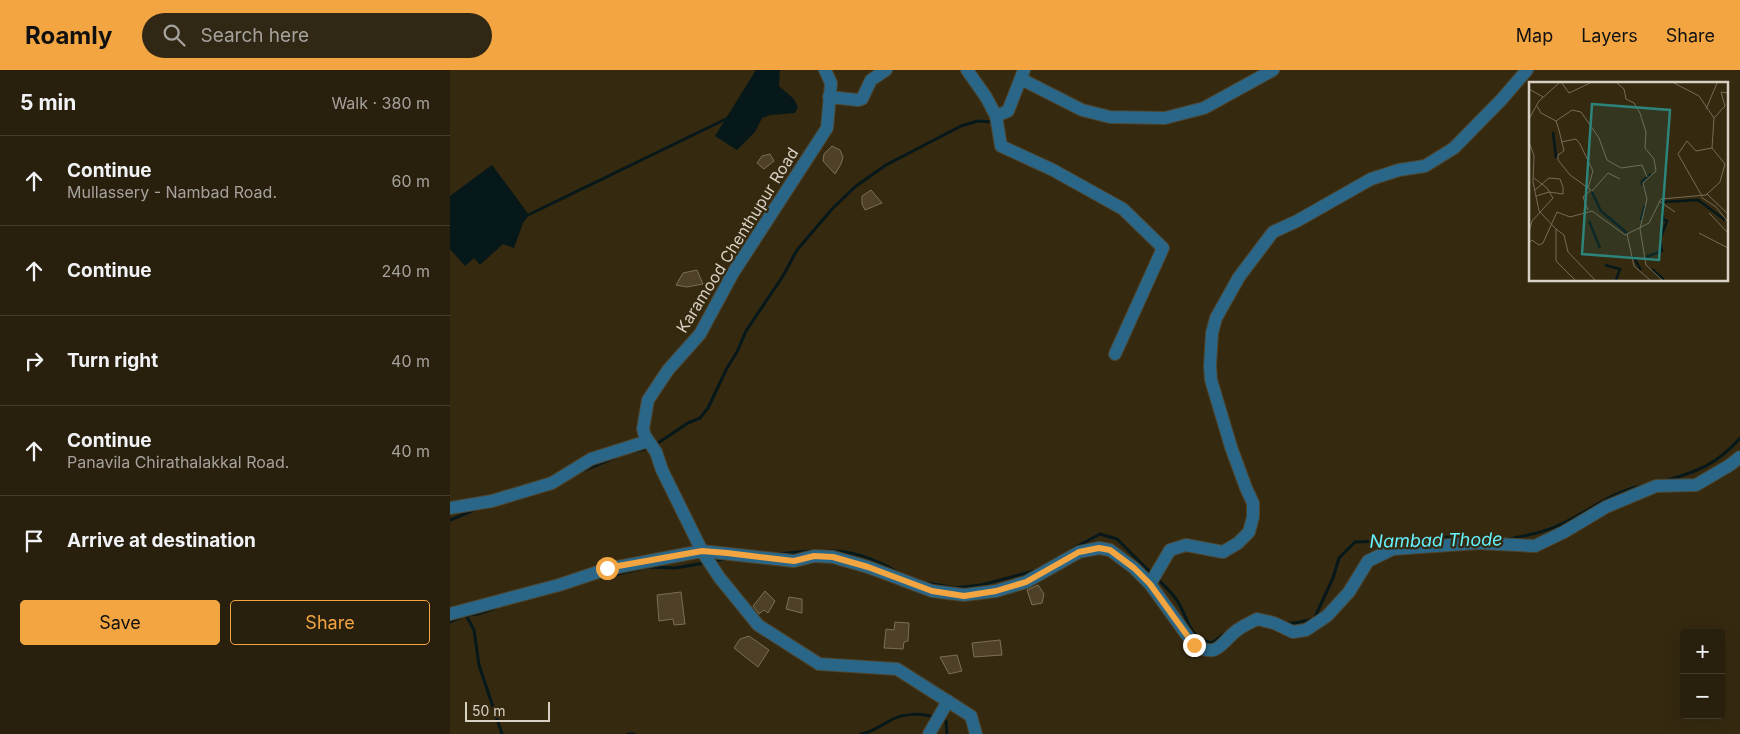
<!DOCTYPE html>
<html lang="en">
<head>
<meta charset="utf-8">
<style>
  :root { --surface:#281f0c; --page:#302715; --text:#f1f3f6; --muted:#a5a29d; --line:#443d2d; --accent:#f2a541 }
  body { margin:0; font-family:Inter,sans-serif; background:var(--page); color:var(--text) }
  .controls { position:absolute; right:15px; bottom:15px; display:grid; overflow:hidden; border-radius:5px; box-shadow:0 5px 20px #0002 }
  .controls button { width:45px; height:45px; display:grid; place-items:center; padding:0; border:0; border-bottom:1px solid var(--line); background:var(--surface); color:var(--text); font:25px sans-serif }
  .scale { position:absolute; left:15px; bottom:12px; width:85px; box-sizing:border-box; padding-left:5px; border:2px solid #d8d0c2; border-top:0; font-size:14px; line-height:18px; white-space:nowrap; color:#d8d0c2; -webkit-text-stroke:4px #352910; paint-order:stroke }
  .stop { position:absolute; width:15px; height:15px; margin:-11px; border:4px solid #f2a541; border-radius:50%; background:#fff }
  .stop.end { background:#f2a541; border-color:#fff; box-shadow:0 1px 5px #0008 }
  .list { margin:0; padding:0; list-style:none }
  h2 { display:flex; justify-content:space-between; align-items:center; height:65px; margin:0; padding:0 20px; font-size:21px }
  h2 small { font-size:16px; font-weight:400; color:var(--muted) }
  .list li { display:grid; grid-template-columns:32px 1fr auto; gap:15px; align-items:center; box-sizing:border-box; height:90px; padding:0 20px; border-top:1px solid var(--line) }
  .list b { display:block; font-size:19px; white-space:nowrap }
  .list p { margin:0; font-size:16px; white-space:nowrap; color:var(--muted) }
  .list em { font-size:16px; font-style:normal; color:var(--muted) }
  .actions { display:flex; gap:10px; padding:15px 20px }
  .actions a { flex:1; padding:11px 0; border:1px solid var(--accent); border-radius:5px; text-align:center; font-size:18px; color:var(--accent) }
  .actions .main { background:var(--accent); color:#111 }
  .icon { flex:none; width:28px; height:28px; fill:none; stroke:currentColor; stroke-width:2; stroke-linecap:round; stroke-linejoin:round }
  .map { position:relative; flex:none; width:1290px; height:664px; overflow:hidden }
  header { display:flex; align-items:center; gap:30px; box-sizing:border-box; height:70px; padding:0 25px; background:var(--accent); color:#111 }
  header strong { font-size:24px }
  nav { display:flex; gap:28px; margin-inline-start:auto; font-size:18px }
  .search { width:350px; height:45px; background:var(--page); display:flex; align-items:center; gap:12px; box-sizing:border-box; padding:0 18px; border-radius:28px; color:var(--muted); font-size:19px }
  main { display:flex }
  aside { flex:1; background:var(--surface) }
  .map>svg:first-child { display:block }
  .water { fill:#06181a }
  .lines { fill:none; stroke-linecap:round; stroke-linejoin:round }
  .stream { stroke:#06181a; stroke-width:3 }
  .building { fill:#4e4128; stroke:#7d6f54 }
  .street-casing { stroke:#4f442c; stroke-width:14 }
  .street { stroke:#296688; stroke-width:12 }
  .route { stroke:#f2a541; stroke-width:6 }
  .labels { text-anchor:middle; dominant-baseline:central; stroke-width:4.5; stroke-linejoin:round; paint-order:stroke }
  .street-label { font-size:16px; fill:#d8d0c2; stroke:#352910 }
  .water-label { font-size:18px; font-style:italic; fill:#64f3ff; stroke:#352910 }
  .inset-river { fill:none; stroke:#06181a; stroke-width:2.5 }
  .inset-road { fill:none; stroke:#766c57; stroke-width:1 }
  .view { fill:#2d847b; fill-opacity:0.15; stroke:#2d847b; stroke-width:2.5 }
  .inset-edge { fill:none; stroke:#d8d0c2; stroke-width:2.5 }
</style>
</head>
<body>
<header>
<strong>Roamly</strong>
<div class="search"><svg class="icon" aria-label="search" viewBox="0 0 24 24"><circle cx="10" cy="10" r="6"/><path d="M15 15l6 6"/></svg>Search here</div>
<nav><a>Map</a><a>Layers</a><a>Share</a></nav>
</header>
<main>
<aside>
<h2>5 min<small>Walk · 380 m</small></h2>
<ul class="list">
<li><svg class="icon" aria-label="ahead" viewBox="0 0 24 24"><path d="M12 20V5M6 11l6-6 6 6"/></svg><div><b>Continue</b><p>Mullassery - Nambad Road.</p></div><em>60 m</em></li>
<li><svg class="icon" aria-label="ahead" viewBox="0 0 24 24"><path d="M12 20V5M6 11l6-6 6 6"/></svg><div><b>Continue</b></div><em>240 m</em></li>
<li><svg class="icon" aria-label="right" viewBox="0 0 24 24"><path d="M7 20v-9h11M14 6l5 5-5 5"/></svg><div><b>Turn right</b></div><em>40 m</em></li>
<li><svg class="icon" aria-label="ahead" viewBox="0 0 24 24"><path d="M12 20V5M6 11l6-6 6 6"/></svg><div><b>Continue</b><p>Panavila Chirathalakkal Road.</p></div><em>40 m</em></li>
<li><svg class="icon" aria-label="arrive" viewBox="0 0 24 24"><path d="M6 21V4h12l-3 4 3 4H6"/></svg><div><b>Arrive at destination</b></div></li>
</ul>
<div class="actions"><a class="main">Save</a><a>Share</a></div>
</aside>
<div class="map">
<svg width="1290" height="664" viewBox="0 0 1290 664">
  <rect width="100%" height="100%" fill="#352910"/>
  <g class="water">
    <polygon points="306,0 330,0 329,16 344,29 348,37 345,43 320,45 312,48 305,62 287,80 265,66"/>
    <polygon points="42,95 79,145 73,153 64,178 53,174 30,195 24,188 15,196 0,179 0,126"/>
  </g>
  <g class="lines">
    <g class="stream">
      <polyline points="76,146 278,48"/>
      <polyline points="205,375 238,353 250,348 258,338 277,298 287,282 296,261 333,206 347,180 382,139 406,116 436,95 511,56 528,51 543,52"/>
      <polyline points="182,382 200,378"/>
      <polyline points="130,402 166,387"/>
      <path d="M 1217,410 C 1247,402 1269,393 1290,368"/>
      <polyline points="0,450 24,440"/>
      <polyline points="1031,467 1050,468"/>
      <path d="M 1059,469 C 1075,466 1092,463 1107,456 C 1135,444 1161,422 1191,416"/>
      <polyline points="974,471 992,467 1015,468"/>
      <polyline points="624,478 650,464 667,469 702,504"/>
      <path d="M 377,481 C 402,480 424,489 446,501"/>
      <polyline points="327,484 361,481"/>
      <polyline points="263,491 275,489"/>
      <polyline points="150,508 199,497 225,498 255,493"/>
      <path d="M 706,508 C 713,514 720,521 726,529 C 739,547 736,567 762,573 L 774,564"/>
      <polyline points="478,513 505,518 531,515 584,501"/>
      <polyline points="18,545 28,544 46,538"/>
      <polyline points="0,552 16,545 24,560 29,595 52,664"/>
      <polyline points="834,553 845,553 864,549 883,508 889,488 905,472 932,471 956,472"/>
      <polyline points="492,650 496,651 497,664"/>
      <polyline points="178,664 184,664"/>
      <path d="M 411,664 C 423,662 433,654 443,649 C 455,643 474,643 486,648"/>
    </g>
  </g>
  <g class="building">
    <polygon points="382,76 390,80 393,87 391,94 385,104 373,91 374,84"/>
    <polygon points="320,84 324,91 314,99 307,93 312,86"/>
    <polygon points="421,120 432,133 415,140 412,134 412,126"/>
    <polygon points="247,200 253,214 237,217 226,215 233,203"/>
    <polygon points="588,515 594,524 592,533 582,535 577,520"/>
    <polygon points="315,521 325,531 318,543 314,540 309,544 303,536"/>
    <polygon points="231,522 235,554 224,555 223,549 209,551 207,525"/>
    <polygon points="339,527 352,529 352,543 336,539"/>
    <polygon points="445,552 459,553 458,571 454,572 453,579 434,578 436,559 444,560"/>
    <polygon points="299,566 319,580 308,597 284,578 290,569"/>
    <polygon points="550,570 552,585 524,587 522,573"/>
    <polygon points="507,585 512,601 499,604 490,587"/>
  </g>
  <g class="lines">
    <g class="street-casing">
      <g id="street">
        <polyline points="375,0 381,13 377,58 283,203 250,264 218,300 198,330 193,359 195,366 206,382 212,400 252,481 269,507 308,555 369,594 447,599 521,646 526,664"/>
        <polyline points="517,0 536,27 546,46 558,41 574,0"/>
        <polyline points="571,9 632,40 660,47 715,48 754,38 823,0"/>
        <polyline points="379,27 408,30 412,29 421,10 436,0"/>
        <polyline points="546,46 551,76 603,100 673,139 713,178 665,284"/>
        <polyline points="0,438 42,431 102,413 141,389 198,371"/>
        <polyline points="700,514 720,480 736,475 773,482 788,473 799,462 803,447 803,433 796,418 781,377 761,310 760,296 762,263 766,248 789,207 823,162 847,151 921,109 949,100 975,96 1004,78 1052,29 1077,0"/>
        <path d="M 0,544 L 109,515 L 157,499 L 252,481 L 344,491 L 364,486 L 383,487 L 418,497 L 482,521 L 514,525 L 546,521 L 576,512 L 629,482 L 649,478 L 660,480 L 684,498 L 700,514 L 744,575 C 768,588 769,575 786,561 C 792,556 800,553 807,549 L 824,553 L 843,562 L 856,560 L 877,546 L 899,522 L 918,491 L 943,479 L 1028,473 L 1085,476 L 1114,462 L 1156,437 L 1206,416 L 1246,415 L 1280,395 L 1290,387"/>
        <polyline points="479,664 498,631"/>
      </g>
    </g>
    <use href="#street" class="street"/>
  </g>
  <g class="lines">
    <polyline class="route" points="157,498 252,481 277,483 344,491 364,486 383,487 418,497 482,521 514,526 546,521 576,512 629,482 649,478 660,480 684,498 700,514 744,575"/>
  </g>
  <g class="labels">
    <g class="street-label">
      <text transform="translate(287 170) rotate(-58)">Karamood Chenthupur Road</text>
    </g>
    <g class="water-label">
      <text transform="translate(986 470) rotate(-1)">Nambad Thode</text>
    </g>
  </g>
  <g transform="translate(1079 12)">
    <rect width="199" height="199" fill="#352910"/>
    <path class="inset-river" d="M 24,50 L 27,76M 113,103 L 113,99 L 122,92M 63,110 L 72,129 L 98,151M 112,138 L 116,123M 60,139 L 71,166M 104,174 L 112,188M 117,175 L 133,169 L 131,157 L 138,139 L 134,137 L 133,120 L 169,118 L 196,138M 76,183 L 91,187 L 87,198M 123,187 L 135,198"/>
    <path class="inset-road" d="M 33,1 L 40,11 L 61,1M 88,1 L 95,7 L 97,17 L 105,21 L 111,31 L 117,50 L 116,66 L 125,77 L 127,89 L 114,101 L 118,117 L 111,147 L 117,183 L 133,198M 145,1 L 170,14 L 185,36 L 183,66 L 167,69 L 158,59 L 149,72 L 173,114M 0,7 L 14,15M 8,24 L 12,31 L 27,39 L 30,48 L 35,69 L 29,73 L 29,78 L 41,93 L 62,108 L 54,115 L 59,128M 177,27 L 188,1M 185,36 L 196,24 L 192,10 L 199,11M 0,37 L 10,19 L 30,1M 27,39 L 43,28 L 52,30 L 70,56 L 78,78 L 92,86 L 113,83 L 118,95M 0,60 L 5,74 L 4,100 L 10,129 L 27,147 L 27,179 L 46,198M 32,60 L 47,57 L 51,62 L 64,89 L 59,106M 6,108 L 20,96 L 31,97 L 34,105 L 34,112 L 20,110 L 7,114M 63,109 L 79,91 L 91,97M 178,112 L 199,132M 172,115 L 187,125 L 199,140M 130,119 L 146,130M 180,131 L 199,151M 27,147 L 35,153 L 39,170 L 66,198M 0,150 L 3,139 L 24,116 L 18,106 L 5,96M 170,151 L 199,166M 98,152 L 105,184 L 121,198M 0,161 L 3,158 L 10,163 L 14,161 L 28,130 L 41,135 L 63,129 L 96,153 L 120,141 L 132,117 L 177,113 L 191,100 L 196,82 L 183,66"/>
    <path class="view" d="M 63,22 L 141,28 L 130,178 L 53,172 Z"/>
    <rect width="199" height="199" class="inset-edge"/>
  </g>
</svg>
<div class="controls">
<button>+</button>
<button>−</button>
</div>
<div class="scale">50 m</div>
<div class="stop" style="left:157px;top:498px"></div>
<div class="stop end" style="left:744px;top:575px"></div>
</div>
</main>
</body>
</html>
